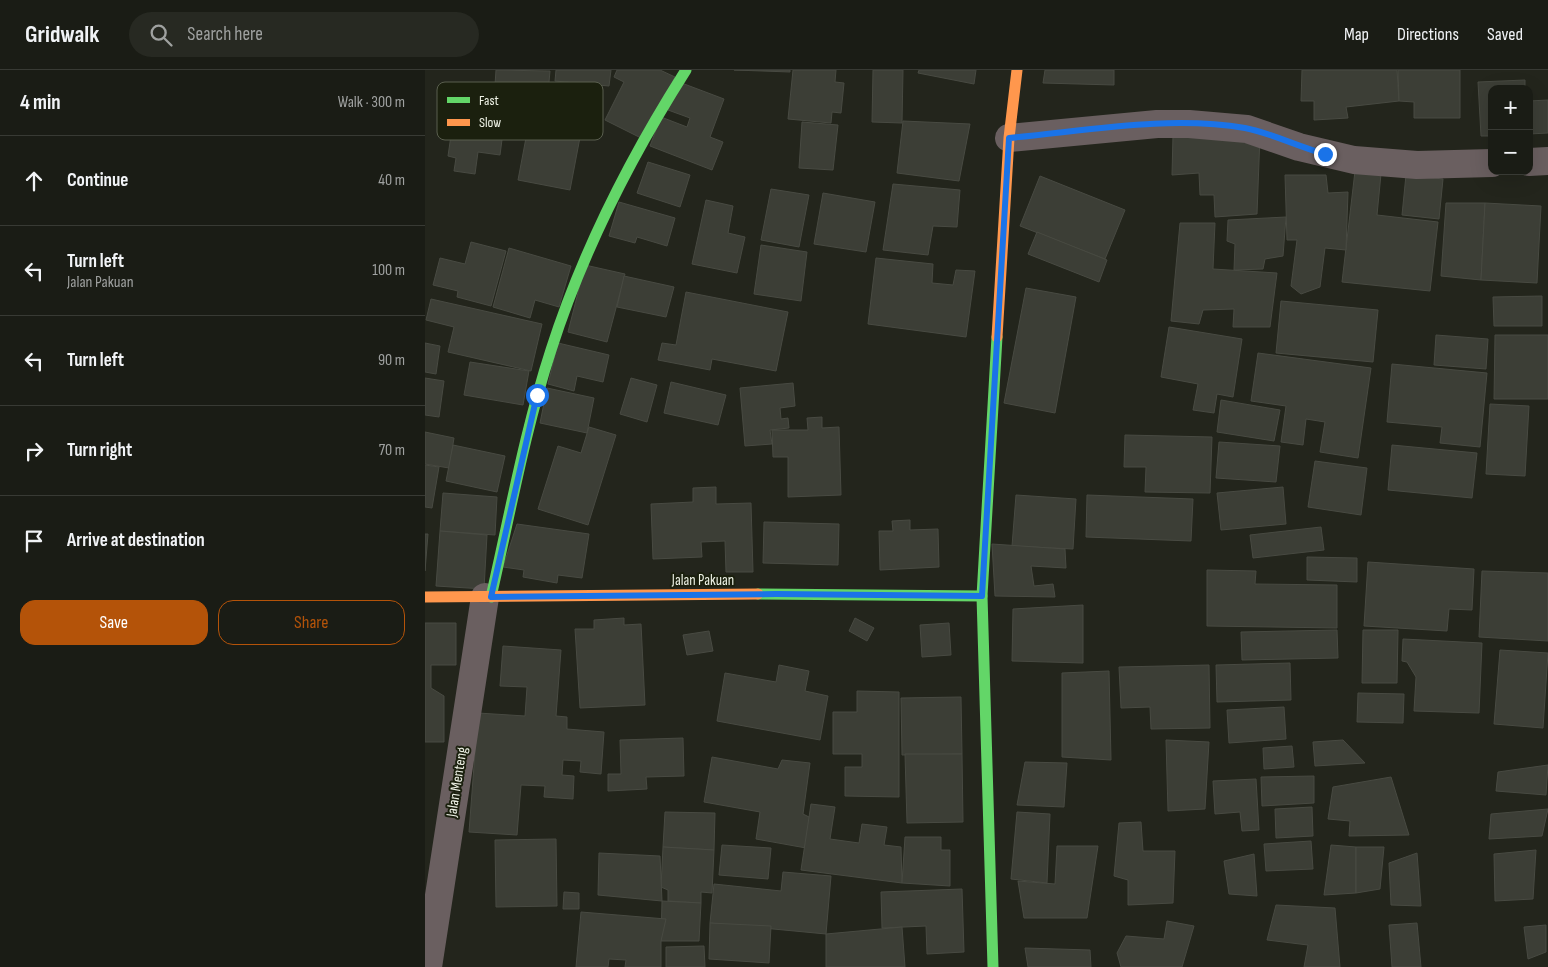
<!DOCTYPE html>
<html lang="en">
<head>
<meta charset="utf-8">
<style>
  :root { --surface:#1a1c15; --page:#272922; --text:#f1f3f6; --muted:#9fa1a0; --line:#383a34; --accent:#b45309 }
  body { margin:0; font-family:"Sofia Sans Condensed",sans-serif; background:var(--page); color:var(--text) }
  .controls { position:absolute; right:15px; top:15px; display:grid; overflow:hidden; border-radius:10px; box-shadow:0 5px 20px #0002 }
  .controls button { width:45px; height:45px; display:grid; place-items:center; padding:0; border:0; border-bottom:1px solid var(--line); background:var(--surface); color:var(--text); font:25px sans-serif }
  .stop { position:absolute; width:15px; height:15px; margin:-11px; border:4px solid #1a73e8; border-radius:50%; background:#fff }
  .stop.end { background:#1a73e8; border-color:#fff; box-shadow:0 1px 5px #0008 }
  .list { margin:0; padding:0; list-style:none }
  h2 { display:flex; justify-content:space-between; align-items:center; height:65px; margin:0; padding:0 20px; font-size:21px }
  h2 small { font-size:16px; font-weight:400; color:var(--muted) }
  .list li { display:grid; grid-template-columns:32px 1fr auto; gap:15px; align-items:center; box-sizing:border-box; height:90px; padding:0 20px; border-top:1px solid var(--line) }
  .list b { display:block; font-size:19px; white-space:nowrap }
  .list p { margin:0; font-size:16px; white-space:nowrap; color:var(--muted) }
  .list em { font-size:16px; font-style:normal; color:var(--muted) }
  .actions { display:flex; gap:10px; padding:15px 20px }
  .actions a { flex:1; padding:11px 0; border:1px solid var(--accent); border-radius:15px; text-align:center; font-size:18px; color:var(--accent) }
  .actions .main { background:var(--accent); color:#fff }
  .icon { flex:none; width:28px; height:28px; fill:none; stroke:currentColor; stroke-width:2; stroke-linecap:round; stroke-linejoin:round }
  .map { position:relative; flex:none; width:1123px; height:897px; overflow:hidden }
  header { display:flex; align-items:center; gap:30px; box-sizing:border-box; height:70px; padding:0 25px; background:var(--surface); border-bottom:1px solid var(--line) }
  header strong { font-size:24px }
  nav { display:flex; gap:28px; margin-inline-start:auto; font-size:18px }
  .search { width:350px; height:45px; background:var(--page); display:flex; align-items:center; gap:12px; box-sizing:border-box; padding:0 18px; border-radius:28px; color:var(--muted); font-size:19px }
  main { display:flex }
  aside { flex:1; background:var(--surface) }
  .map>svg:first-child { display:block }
  .building { fill:#3c3e36; stroke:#484a42 }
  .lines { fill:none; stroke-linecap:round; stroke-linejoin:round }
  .street { stroke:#6a5f60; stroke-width:28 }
  .fast { stroke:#63d668; stroke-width:11 }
  .slow { stroke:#ff974d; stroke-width:11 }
  .route { stroke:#1a73e8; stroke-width:6 }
  .labels { text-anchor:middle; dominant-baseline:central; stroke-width:4; stroke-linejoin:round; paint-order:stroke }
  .street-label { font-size:15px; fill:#eef2e6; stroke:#1b200e }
  .key { fill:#1b200e; stroke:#5a5f4f; stroke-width:1 }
  .key-label { font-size:14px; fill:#eef2e6 }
</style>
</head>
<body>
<header>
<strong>Gridwalk</strong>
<div class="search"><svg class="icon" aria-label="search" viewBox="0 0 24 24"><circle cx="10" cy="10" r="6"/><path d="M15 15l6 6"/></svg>Search here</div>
<nav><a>Map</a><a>Directions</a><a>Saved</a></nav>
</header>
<main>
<aside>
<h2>4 min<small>Walk · 300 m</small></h2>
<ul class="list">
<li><svg class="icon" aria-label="ahead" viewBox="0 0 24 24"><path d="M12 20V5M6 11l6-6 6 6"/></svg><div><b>Continue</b></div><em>40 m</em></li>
<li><svg class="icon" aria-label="left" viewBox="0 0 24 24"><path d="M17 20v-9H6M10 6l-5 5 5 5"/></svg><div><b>Turn left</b><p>Jalan Pakuan</p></div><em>100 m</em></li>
<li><svg class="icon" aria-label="left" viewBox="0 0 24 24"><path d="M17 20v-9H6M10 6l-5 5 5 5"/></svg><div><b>Turn left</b></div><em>90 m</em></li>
<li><svg class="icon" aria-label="right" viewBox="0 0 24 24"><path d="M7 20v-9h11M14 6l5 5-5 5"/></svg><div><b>Turn right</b></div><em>70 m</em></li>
<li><svg class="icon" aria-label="arrive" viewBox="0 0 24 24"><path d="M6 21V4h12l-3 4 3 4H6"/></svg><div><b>Arrive at destination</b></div></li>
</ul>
<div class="actions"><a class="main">Save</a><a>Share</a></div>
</aside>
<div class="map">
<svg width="1123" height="897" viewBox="0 0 1123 897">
  <rect width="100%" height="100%" fill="#23251c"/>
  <g class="building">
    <polygon points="71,0 125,1 122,34 69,30"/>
    <polygon points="131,0 186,0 184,16 130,11"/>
    <polygon points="192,0 235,0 250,7 216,68 180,50 199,12 189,7"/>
    <polygon points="309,0 365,0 365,2"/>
    <polygon points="368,0 411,0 410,12 419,13 416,43 407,42 406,53 363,49"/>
    <polygon points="448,0 478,0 477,53 447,52"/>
    <polygon points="494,0 551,0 549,14 493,3"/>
    <polygon points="620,0 689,0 689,15 618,13"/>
    <polygon points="877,0 972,0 974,31 921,37 923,48 889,50 889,31 876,31"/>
    <polygon points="973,0 1035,0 1035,48 989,48 989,32 974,31"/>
    <polygon points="1100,10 1100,19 1067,19 1067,66 1056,66 1053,12"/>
    <polygon points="254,12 299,29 285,67 298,72 287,100 225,76 236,47 262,57 265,48 243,40"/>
    <polygon points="1123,30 1123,63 1104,64 1104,31"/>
    <polygon points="31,31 105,40 102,65 78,62 75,85 53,82 50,104 29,101 31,88 23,86"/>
    <polygon points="478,51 545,54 534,111 472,103"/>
    <polygon points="104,52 156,62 145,120 93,110"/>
    <polygon points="377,52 413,55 408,100 374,98"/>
    <polygon points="748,65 835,65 832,144 790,147 789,125 775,125 774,103 747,105"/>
    <polygon points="223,92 265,105 255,137 212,123"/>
    <polygon points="930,101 956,104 952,145 1013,152 1005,221 917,212"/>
    <polygon points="860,105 901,105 903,123 923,122 921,180 900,178 895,217 876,224 866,216 872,170 862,170"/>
    <polygon points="981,105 1018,109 1014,149 977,145"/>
    <polygon points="615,106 700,140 680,189 595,156"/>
    <polygon points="468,114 535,120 532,157 508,156 503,185 458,180"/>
    <polygon points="346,119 384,125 374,177 336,170"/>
    <polygon points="398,123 450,132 441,182 389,174"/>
    <polygon points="281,130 308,136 303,163 320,167 312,203 267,194"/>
    <polygon points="194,132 250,148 242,176 212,167 210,173 184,166"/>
    <polygon points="1021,133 1060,133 1056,210 1016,206"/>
    <polygon points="1060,133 1116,136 1112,213 1056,210"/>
    <polygon points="861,147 858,186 840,189 838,199 809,200 810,174 802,171 803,150"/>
    <polygon points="755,153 790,153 788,199 852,203 845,257 808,257 809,239 778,240 774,254 746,251"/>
    <polygon points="612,162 682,190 674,212 603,184"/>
    <polygon points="46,172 81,181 66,236 32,227 33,221 8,215 15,188 40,194"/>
    <polygon points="336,175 382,182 376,231 329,224"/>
    <polygon points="84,178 146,196 134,237 110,230 105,248 68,237"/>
    <polygon points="451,188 508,194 507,213 528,215 531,200 550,201 541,267 443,254"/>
    <polygon points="160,195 200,204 182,272 143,262"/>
    <polygon points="199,206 249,217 241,247 192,237"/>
    <polygon points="601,218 651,227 630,343 579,333"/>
    <polygon points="261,222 363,242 351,301 287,289 285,300 233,290 237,273 251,275"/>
    <polygon points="1117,226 1117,256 1069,256 1068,227"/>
    <polygon points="6,229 117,254 106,301 23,282 29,257 1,250"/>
    <polygon points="856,231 953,240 948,292 851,283"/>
    <polygon points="744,257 817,269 808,327 792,324 789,343 768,340 773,314 736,307"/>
    <polygon points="1011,265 1063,269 1061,299 1009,295"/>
    <polygon points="1070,265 1123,265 1123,329 1069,329"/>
    <polygon points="0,273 15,276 11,304 0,302"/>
    <polygon points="133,273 184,285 178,312 152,306 149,321 123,314"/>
    <polygon points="833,283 946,298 933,388 895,382 900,352 881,349 878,375 856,372 861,336 826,331"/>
    <polygon points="45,292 104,301 98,335 39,325"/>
    <polygon points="967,294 1062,303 1055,377 1015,373 1017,357 962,352"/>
    <polygon points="0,308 19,311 14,347 0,345"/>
    <polygon points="206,308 232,315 222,352 195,344"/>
    <polygon points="246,312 301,325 293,355 239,343"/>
    <polygon points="368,313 370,336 355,338 356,349 363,348 364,358 345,360 347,374 320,376 315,318"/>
    <polygon points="122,318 169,328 162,363 115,353"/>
    <polygon points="796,330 855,340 849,371 792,362"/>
    <polygon points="1065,334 1104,336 1100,406 1061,404"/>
    <polygon points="397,347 397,358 414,357 416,425 363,427 363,387 348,387 347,360 383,360 382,348"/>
    <polygon points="164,357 191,365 163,455 113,439 133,376 156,383"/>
    <polygon points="0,362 29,368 24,398 0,394"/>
    <polygon points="700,365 787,367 785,423 720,422 721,397 699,397"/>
    <polygon points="794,372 855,376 851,412 791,408"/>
    <polygon points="28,375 80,386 72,422 21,411"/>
    <polygon points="967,375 1052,383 1047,428 963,420"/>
    <polygon points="890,391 942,398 936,445 883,437"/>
    <polygon points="0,395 14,397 7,438 0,437"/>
    <polygon points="291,417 291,434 326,433 328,502 301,502 300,471 276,472 277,487 228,489 226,434 268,432 268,418"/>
    <polygon points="858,417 861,454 796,460 792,423"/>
    <polygon points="18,423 72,427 70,465 15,461"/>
    <polygon points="591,425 651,429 648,479 587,476"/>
    <polygon points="662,425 768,429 766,471 661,467"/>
    <polygon points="485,450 485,460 513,459 514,497 455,500 454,461 468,461 467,451"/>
    <polygon points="339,452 414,454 413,495 338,493"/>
    <polygon points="92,454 164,464 157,508 133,505 132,513 98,507 99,500 78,497"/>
    <polygon points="896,457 899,480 828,488 825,465"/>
    <polygon points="15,461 62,465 59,519 11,516"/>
    <polygon points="0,464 3,464 0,501"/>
    <polygon points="567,474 640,479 641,498 606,496 609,516 628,514 630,527 570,526"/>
    <polygon points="882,487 932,488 932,512 882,510"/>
    <polygon points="943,492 1049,499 1047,540 1024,539 1022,561 939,556"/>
    <polygon points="782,500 831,501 830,514 912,515 912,558 782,556"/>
    <polygon points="1057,501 1123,503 1123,571 1054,567"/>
    <polygon points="658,535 658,593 587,591 588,539"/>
    <polygon points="199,548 199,555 216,554 220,635 155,638 150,559 169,559 169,550"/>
    <polygon points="430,548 449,558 442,571 424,561"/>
    <polygon points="0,553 31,553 31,595 6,595 6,618 19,626 19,672 0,672"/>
    <polygon points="524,553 526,585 497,587 495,555"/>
    <polygon points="912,560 913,588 817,590 816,562"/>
    <polygon points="938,560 973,560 972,613 937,613"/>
    <polygon points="284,561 288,581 262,585 258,565"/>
    <polygon points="978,569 1057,573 1054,643 989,641 991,607 982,592 977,591"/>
    <polygon points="78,576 136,580 131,646 142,647 142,659 179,662 176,704 155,702 156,691 138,690 137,705 149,706 148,729 119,727 120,716 96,715 92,765 44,762 53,643 100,646 102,617 75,616"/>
    <polygon points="1075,580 1123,583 1118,658 1069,654"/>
    <polygon points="865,593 866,630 792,632 791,595"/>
    <polygon points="354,595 384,601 380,621 403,626 395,670 292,651 300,603 351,612"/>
    <polygon points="784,595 785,658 726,659 725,637 696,638 694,597"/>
    <polygon points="684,601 686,690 637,687 637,603"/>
    <polygon points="432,621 474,622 474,727 420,726 420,697 437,697 437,684 408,684 408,642 432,642"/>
    <polygon points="933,623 979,624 978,653 932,652"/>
    <polygon points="536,627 537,684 477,685 476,628"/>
    <polygon points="859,637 861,669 804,673 802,640"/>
    <polygon points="258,668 259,706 221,707 222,719 183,721 183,704 196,704 195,670"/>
    <polygon points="741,670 784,672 780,739 743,741"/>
    <polygon points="918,670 940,693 890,696 888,672"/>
    <polygon points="867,676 869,697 839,699 838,678"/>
    <polygon points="480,684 537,684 538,752 482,753"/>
    <polygon points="287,687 353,699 357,690 385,693 378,744 386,748 381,778 331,769 335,742 279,732"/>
    <polygon points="600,692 642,693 639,737 592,735"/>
    <polygon points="1123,695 1121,725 1071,721 1073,702"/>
    <polygon points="889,706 889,733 837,736 836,707"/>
    <polygon points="966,707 984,765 924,766 925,751 903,749 908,717"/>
    <polygon points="831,709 834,760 817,761 815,742 790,744 788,711"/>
    <polygon points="386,734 410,737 405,769 434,773 437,754 462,757 459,775 476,777 477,813 376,800"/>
    <polygon points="887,737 888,766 851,768 850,739"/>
    <polygon points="1123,739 1117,766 1064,769 1066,744"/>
    <polygon points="240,742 290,743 289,780 238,777"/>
    <polygon points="592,742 625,744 622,813 586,809"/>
    <polygon points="716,752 718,781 750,781 748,833 703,835 703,810 689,806 694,753"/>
    <polygon points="480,767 516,767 516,780 525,780 525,816 477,813"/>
    <polygon points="131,769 132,836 71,837 70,770"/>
    <polygon points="886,771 888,799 841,801 839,774"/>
    <polygon points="297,775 346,778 343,809 294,805"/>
    <polygon points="906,775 931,777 931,823 899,825"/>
    <polygon points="632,776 673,776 662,848 599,848 593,811 630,814"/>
    <polygon points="238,777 289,780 287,823 276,822 276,833 243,831 243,820 236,817"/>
    <polygon points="931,777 959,777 955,819 931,823"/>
    <polygon points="1111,780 1108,829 1070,831 1069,784"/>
    <polygon points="174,783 235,786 237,831 173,825"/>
    <polygon points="992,783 996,836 966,835 964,793"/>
    <polygon points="829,784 832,826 804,824 799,791"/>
    <polygon points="358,802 406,806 401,864 285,853 289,814 356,821"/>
    <polygon points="537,819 539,882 502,884 501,856 457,858 456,822"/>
    <polygon points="139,822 154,823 154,839 138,839"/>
    <polygon points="237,831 276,833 274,871 236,871"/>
    <polygon points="851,835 910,838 915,897 879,897 883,875 842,870"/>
    <polygon points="156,842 241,849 236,871 236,897 200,897 201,890 184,889 183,897 151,897"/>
    <polygon points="742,851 769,856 757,897 696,897 692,883 701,866 739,869"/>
    <polygon points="285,853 346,856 344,893 284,889"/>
    <polygon points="992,853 996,897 967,897 964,855"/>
    <polygon points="1121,855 1121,882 1103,889 1099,857"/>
    <polygon points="477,857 480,897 401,897 401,864"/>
    <polygon points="279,876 280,897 241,897 241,877"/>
    <polygon points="600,878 665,880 666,897 603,897"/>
  </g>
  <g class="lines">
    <g class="street">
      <polyline points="584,68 732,54 764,54 822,59 874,77 929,90 992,95 1067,93"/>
      <polyline points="1104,92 1123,91"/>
      <polyline points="3,897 60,527"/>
    </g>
    <g class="fast">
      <polyline points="333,524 557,526"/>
      <path d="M 66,527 C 85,444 100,360 126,280 C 158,180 205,88 261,0"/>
      <polyline points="568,897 557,526 572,267"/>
    </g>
    <g class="slow">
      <polyline points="572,267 584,68 592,0"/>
      <polyline points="0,527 333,524"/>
    </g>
  </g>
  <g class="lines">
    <path class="route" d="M 112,325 L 66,527 L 351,524 L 557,526 L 584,68 C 661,61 743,45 820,58 C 846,63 874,77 900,84"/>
  </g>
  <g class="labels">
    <g class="street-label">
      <text x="278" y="510">Jalan Pakuan</text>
      <text transform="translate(32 712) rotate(-81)">Jalan Menteng</text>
    </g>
  </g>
  <rect x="12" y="12" width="166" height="58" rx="8" class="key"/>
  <rect x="22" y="27" width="23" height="6" fill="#63d668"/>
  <rect x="22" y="49" width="23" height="7" fill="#ff974d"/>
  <g class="key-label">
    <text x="54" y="35">Fast</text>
    <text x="54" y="57">Slow</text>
  </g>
</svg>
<div class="controls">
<button>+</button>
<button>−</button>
</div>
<div class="stop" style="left:112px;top:325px"></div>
<div class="stop end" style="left:900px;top:84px"></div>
</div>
</main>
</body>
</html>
